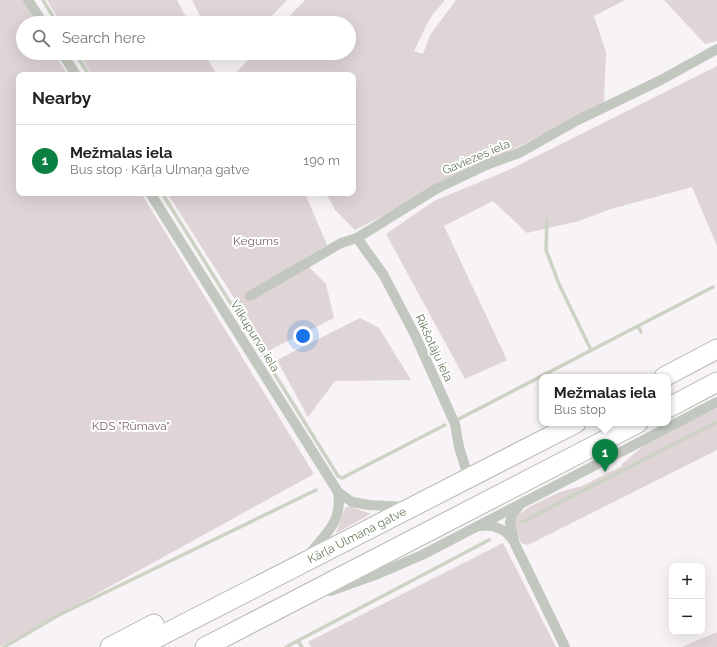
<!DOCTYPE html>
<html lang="en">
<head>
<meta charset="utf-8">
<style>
  :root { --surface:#fff; --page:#f6f6f6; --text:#222; --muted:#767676; --line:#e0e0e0; --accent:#0b8043 }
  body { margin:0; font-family:Raleway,sans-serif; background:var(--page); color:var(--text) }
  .controls { position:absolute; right:12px; bottom:12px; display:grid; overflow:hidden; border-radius:8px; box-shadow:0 4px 16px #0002 }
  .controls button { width:36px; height:36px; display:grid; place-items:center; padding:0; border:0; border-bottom:1px solid var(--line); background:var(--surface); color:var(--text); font:20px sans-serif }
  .you { position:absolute; left:303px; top:336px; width:14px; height:14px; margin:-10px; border:3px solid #fff; border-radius:50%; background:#1a73e8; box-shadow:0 0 0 6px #1a73e833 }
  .badge { display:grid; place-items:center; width:26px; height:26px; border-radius:50%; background:var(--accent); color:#fff; font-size:13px; font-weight:700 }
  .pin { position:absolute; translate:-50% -33px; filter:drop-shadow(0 1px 2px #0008) }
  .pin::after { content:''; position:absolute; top:21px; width:14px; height:12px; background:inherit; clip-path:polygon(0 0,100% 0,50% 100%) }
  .popup { position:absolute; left:539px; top:374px; width:132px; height:52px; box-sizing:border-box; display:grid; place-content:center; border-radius:8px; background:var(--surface); filter:drop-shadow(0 1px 3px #0005); font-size:13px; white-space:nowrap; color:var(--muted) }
  .popup b { font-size:15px; color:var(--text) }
  .popup::after { content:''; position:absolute; left:50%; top:100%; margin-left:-8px; border:8px solid transparent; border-top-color:var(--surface) }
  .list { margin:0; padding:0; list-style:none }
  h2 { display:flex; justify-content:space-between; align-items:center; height:52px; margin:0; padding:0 16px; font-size:17px }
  h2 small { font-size:13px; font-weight:400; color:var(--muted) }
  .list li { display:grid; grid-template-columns:26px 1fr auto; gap:12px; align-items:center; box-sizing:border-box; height:72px; padding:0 16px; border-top:1px solid var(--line) }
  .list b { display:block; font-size:15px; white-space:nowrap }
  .list p { margin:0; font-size:13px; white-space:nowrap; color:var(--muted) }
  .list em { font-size:13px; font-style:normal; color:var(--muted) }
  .icon { flex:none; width:22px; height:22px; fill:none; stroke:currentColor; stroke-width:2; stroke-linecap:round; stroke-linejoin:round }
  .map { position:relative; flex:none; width:717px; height:647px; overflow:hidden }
  .search { position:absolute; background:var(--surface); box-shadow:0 4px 16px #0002; left:16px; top:16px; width:340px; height:44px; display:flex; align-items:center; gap:10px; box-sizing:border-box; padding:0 14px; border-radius:22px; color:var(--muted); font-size:15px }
  .panel { position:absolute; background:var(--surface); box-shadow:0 4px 16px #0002; left:16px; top:72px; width:340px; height:124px; border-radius:8px }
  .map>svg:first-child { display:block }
  .green { fill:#dfd4d6 }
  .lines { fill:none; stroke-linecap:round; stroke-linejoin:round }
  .stream { stroke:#cdd3c4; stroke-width:3.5 }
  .highway-casing { stroke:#b4b9b0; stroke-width:21 }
  .street { stroke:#c2c8bf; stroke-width:10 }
  .highway { stroke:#fff; stroke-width:19 }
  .labels { text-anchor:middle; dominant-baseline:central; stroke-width:4; stroke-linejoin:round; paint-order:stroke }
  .street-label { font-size:12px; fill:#677a5b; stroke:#fff }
  .park-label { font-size:12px; fill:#7d6364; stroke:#fff }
</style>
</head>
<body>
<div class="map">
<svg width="717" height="647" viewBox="0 0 717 647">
  <rect width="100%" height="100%" fill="#f7f3f6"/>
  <g class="green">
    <polygon points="0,0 23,0 36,23 23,23 23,53 54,53 68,75 19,75 19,193 141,193 314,474 0,647"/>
    <polygon points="47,0 177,0 189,23 61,23"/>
    <polygon points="192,0 287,0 265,23 204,23"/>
    <polygon points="305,0 445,0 430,18 414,51 423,54 430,35 456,0 625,0 594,16 606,52 604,103 355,230 335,210 326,193 353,193 353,75 237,75 236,73 254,53 349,53 349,23 283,23"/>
    <polygon points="664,0 717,0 717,41 705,44"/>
    <polygon points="79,53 204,53 217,75 92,75"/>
    <polygon points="717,66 717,246 692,187 611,209 579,221 527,233 493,201 444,226 507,360 465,379 386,234 434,201 511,169"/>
    <polygon points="167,193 305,193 327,245 302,260 326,284 334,318 268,351"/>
    <polygon points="360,318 379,328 411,380 335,381 308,417 277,360"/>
    <polygon points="717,408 717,450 528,545 521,543 514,521 519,514 531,506 560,492 582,486 622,466 622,464 647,443"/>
    <polygon points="349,506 371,514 336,533 345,508"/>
    <polygon points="503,543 556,647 311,647 308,642"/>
    <polygon points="717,632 717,647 682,647"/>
  </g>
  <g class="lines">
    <g class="stream">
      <polyline points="43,0 57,23"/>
      <polyline points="75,53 89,75"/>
      <polyline points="162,193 338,476 342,478 445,425"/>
      <polyline points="547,219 546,250 559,284 591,350"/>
      <polyline points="638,326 641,332"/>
      <polyline points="455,421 713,287"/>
      <polyline points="522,522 717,422"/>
      <polyline points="298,641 302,647"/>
      <polyline points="4,647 59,615 316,490"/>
      <polyline points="286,647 489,540"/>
    </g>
    <g class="highway-casing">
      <g id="highway">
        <polyline points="664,377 717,349"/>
        <polyline points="668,408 717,382"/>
        <polyline points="110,647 154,624"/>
        <path id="s1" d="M 139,647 L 576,423"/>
        <polyline points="205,647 638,423"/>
      </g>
    </g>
    <g class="street">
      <polyline points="28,0 43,23"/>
      <polyline points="62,53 76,75"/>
      <path d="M 150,193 L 338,492 C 343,522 325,534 308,556"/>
      <polyline points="357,238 383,274 415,335 455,424 459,447 469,479"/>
      <polyline points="250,296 341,243 357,238 436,189 486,165 519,153 578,120 661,80 717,49"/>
      <polyline points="338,492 352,502 369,505 407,507"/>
      <polyline points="519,506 512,515 510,523 515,544 565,647"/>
      <path d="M 480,526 C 493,524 505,529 513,540"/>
      <polyline points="330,591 378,574 422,555 717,402"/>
    </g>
    <use href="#highway" class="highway"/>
  </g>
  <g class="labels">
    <g class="street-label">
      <text transform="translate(476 157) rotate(-23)">Gaviezes iela</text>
      <text transform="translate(255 336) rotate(58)">Vilkupurva iela</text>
      <text transform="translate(434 348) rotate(65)">Rikšotāju iela</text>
      <text stroke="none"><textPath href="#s1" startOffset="245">Kārļa Ulmaņa gatve</textPath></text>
    </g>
    <g class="park-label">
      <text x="256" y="241">Ķegums</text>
      <text x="131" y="426">KDS "Rūmava"</text>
    </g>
  </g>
</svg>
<div class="controls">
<button>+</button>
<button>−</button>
</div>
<div class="you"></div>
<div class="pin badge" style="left:605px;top:472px">1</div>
<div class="popup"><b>Mežmalas iela</b>Bus stop</div>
<div class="search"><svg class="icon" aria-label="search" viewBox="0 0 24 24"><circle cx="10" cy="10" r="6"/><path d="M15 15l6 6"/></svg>Search here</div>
<section class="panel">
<h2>Nearby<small></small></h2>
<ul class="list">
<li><span class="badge">1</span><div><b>Mežmalas iela</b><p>Bus stop · Kārļa Ulmaņa gatve</p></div><em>190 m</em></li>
</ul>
</section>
</div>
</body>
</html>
